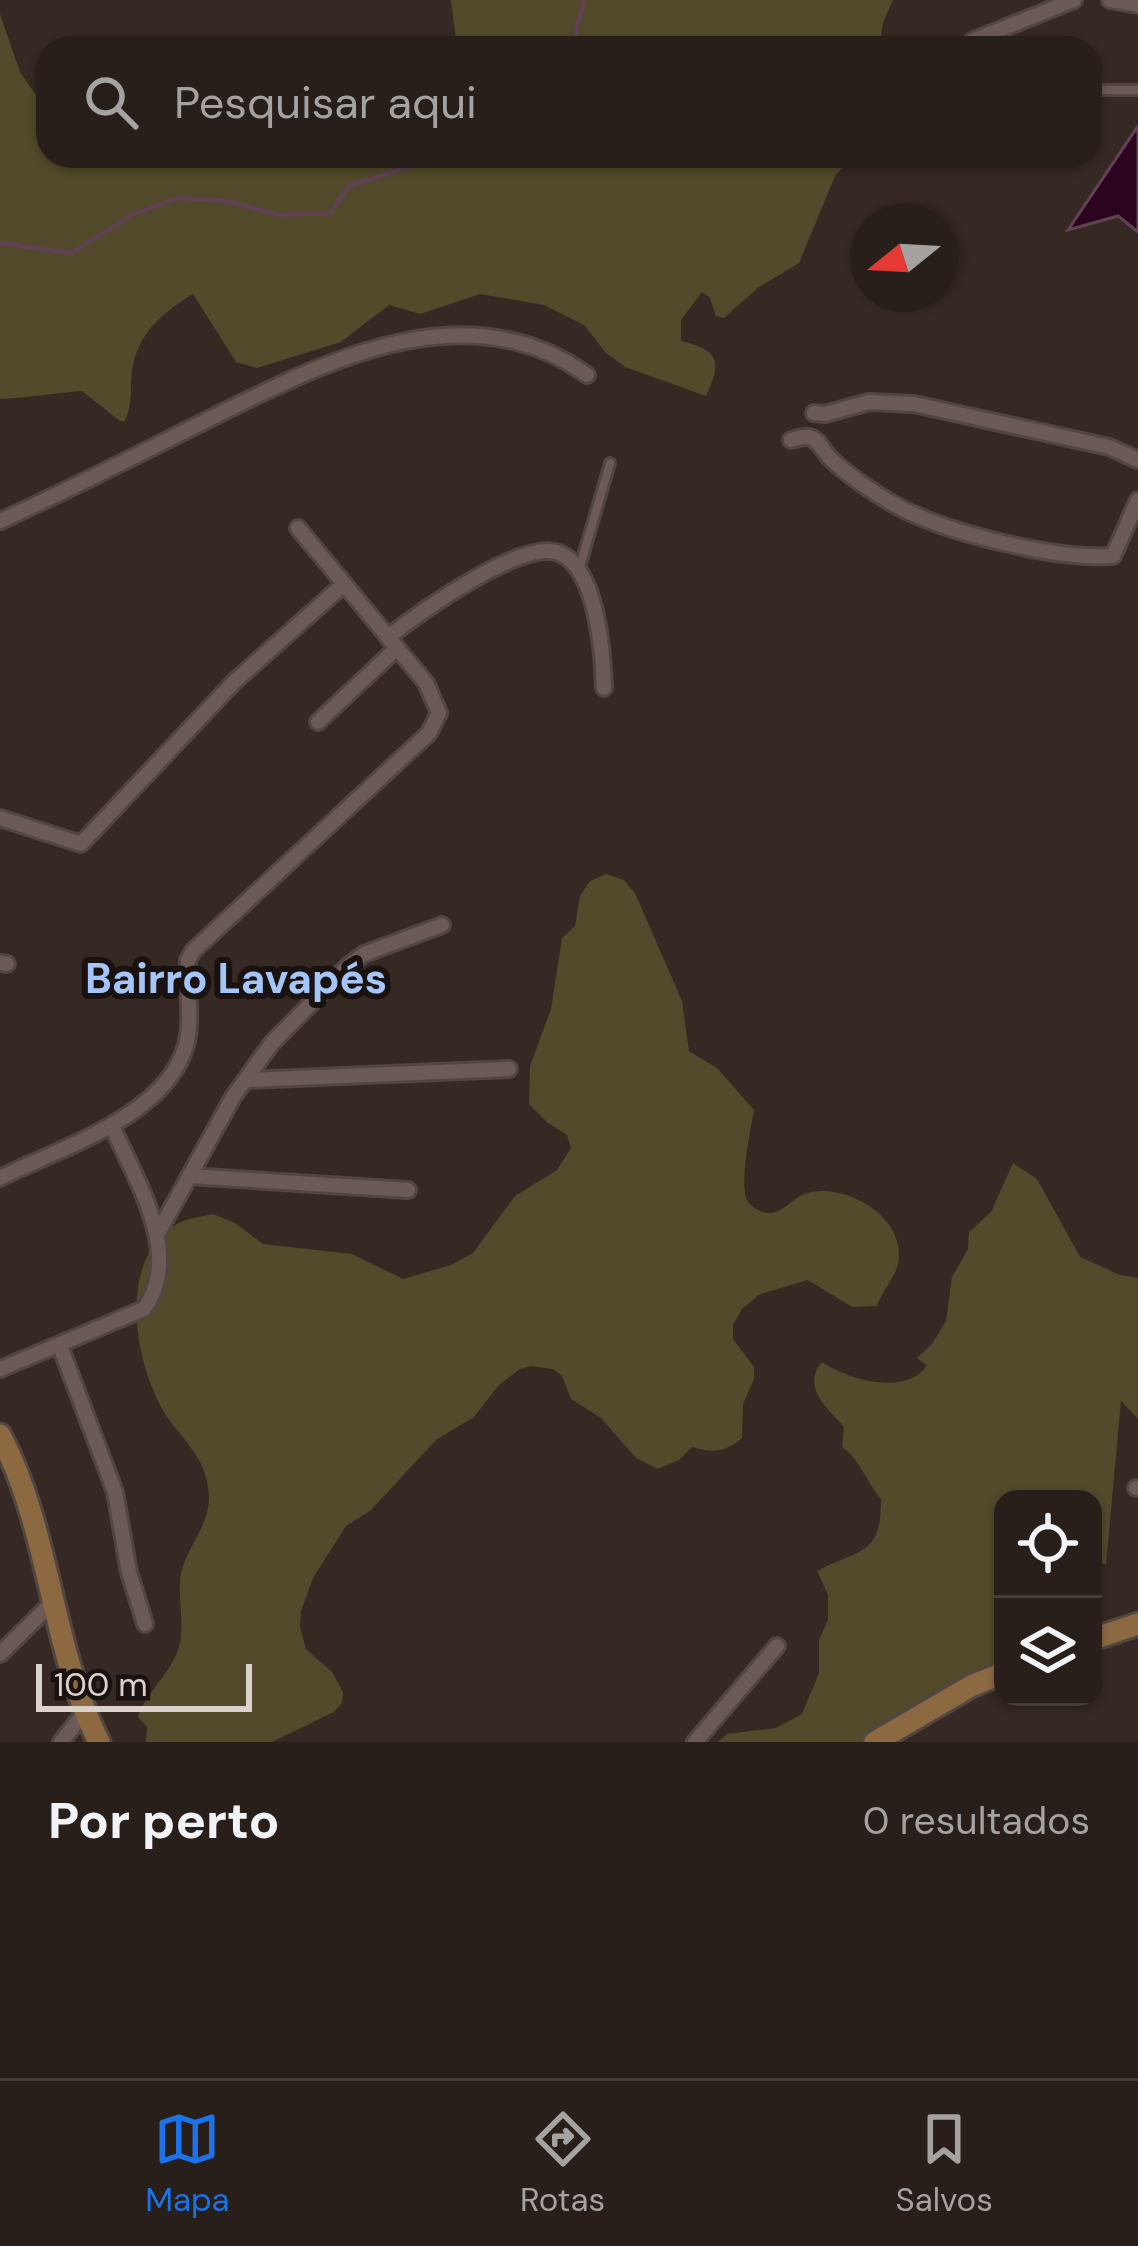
<!DOCTYPE html>
<html lang="pt">
<head>
<meta charset="utf-8">
<style>
  :root { --surface:#281e1a; --page:#342b27; --text:#f1f3f6; --muted:#a5a2a2; --line:#443c39; --accent:#1a73e8 }
  body { margin:0; font-family:"DM Sans",sans-serif; background:var(--page); color:var(--text) }
  .controls { position:absolute; right:36px; bottom:36px; display:grid; overflow:hidden; border-radius:24px; box-shadow:0 3px 9px #0004 }
  .controls button { width:108px; height:108px; display:grid; place-items:center; padding:0; border:0; border-bottom:3px solid var(--line); background:var(--surface); color:var(--text); font:60px sans-serif }
  .compass { position:absolute; left:850px; top:204px; width:108px; height:108px; border-radius:50%; background:var(--surface); box-shadow:0 3px 9px #0004; rotate:252deg }
  .scale { position:absolute; left:36px; bottom:30px; width:216px; box-sizing:border-box; padding-left:12px; border:6px solid #dbd1cd; border-top:0; font-size:33px; line-height:42px; white-space:nowrap; color:#dbd1cd; -webkit-text-stroke:9px #191210; paint-order:stroke }
  .list { margin:0; padding:0; list-style:none }
  h2 { display:flex; justify-content:space-between; align-items:center; height:156px; margin:0; padding:0 48px; font-size:51px }
  h2 small { font-size:39px; font-weight:400; color:var(--muted) }
  .icon { flex:none; width:66px; height:66px; fill:none; stroke:currentColor; stroke-width:2; stroke-linecap:round; stroke-linejoin:round }
  .map { position:relative; flex:none; width:1138px; height:1742px; overflow:hidden }
  .search { position:absolute; background:var(--surface); box-shadow:0 3px 9px #0004; left:36px; right:36px; top:36px; height:132px; display:flex; align-items:center; gap:30px; box-sizing:border-box; padding:0 42px; border-radius:36px; color:var(--muted); font-size:45px }
  .sheet { height:336px; background:var(--surface) }
  nav { display:flex; justify-content:space-around; align-items:center; box-sizing:border-box; height:168px; border-top:3px solid var(--line); background:var(--surface); font-size:33px; color:var(--muted) }
  nav a { display:grid; justify-items:center; gap:6px }
  nav .on { color:var(--accent) }
  .map>svg:first-child { display:block }
  .green { fill:#524a2b }
  .water { fill:#2d0420; stroke:#614254; stroke-width:3 }
  .lines { fill:none; stroke-linecap:round; stroke-linejoin:round }
  .stream { stroke:#614254; stroke-width:4.5 }
  .lane-casing { stroke:#524642; stroke-width:14 }
  .street-casing { stroke:#524642; stroke-width:20 }
  .secondary-casing { stroke:#524642; stroke-width:27 }
  .lane { stroke:#6b5a55; stroke-width:8 }
  .street { stroke:#6b5a55; stroke-width:14 }
  .secondary { stroke:#8d6942; stroke-width:21 }
  .labels { text-anchor:middle; dominant-baseline:central; stroke-width:12; stroke-linejoin:round; paint-order:stroke }
  .neighbourhood-label { font-size:42px; font-weight:bold; fill:#a4c5f7; stroke:#191210 }
</style>
</head>
<body>
<div class="map">
<svg width="1138" height="1742" viewBox="0 0 1138 1742">
  <rect width="100%" height="100%" fill="#362823"/>
  <g class="green">
    <polygon points="451,0 893,0 883,23 879,48 457,48"/>
    <path d="M 0,14 L 20,72 L 48,112 L 48,156 L 863,158 L 843,167 L 835,176 L 799,263 L 759,287 L 724,318 L 716,316 L 710,298 L 702,292 L 681,320 L 681,341 C 718,350 723,360 706,396 L 625,367 L 606,353 L 584,325 L 544,305 L 480,294 L 420,314 L 389,305 L 341,342 L 257,368 L 236,362 L 193,294 C 165,311 140,331 133,365 C 129,386 134,401 125,421 L 120,421 L 82,391 C 54,393 26,398 0,399 Z"/>
    <path d="M 606,874 L 624,880 L 635,893 L 682,1001 L 689,1051 L 717,1068 L 754,1110 C 751,1128 738,1187 748,1202 C 752,1208 764,1214 772,1213 C 784,1211 793,1198 804,1194 C 842,1180 908,1216 898,1264 C 895,1277 882,1292 877,1306 L 852,1307 L 808,1280 L 760,1294 L 742,1309 L 733,1325 L 733,1339 L 754,1367 L 754,1379 L 743,1404 L 742,1438 C 725,1453 712,1453 692,1447 L 679,1460 L 658,1469 L 636,1458 L 601,1418 L 571,1399 L 562,1376 L 553,1369 L 531,1366 L 520,1369 L 499,1385 L 474,1417 L 436,1440 L 371,1510 L 346,1526 L 313,1578 L 301,1611 L 300,1627 L 306,1649 L 332,1672 L 343,1692 L 342,1703 L 334,1712 L 272,1742 L 146,1742 L 147,1727 L 138,1717 C 146,1693 166,1678 176,1655 C 188,1628 176,1600 181,1573 C 187,1547 210,1524 209,1496 C 207,1451 174,1436 158,1401 C 133,1349 119,1259 177,1224 C 187,1218 201,1217 213,1214 L 235,1223 L 263,1244 L 352,1254 L 403,1279 L 451,1265 L 473,1253 L 515,1196 L 557,1170 L 571,1148 L 567,1135 L 548,1123 L 529,1104 L 530,1066 L 551,1009 L 562,938 L 575,926 L 580,896 L 590,881 Z"/>
    <path d="M 1013,1163 L 1037,1179 L 1080,1257 L 1120,1275 L 1138,1278 L 1138,1419 L 1121,1401 L 1106,1565 L 1093,1558 L 1093,1499 L 1003,1499 L 1003,1671 L 903,1716 L 860,1742 L 718,1742 L 727,1734 L 776,1728 L 802,1714 L 819,1673 L 819,1640 L 828,1620 L 828,1595 L 817,1571 C 861,1548 881,1556 881,1499 C 867,1483 859,1458 842,1447 L 844,1427 C 827,1408 801,1387 822,1362 C 846,1379 907,1397 927,1365 L 917,1358 L 932,1344 L 946,1321 L 952,1277 L 968,1249 L 969,1232 L 991,1212 Z"/>
  </g>
  <polygon class="water" points="1138,126 1138,232 1118,216 1068,230"/>
  <g class="lines">
    <g class="stream">
      <polyline points="572,48 584,0"/>
      <polyline points="0,243 71,253 134,214 178,198 227,201 279,215 330,213 349,186 414,165 423,156"/>
    </g>
    <g class="lane-casing">
      <g id="lane">
        <polyline points="1090,90 1138,90"/>
        <polyline points="579,570 610,463"/>
      </g>
    </g>
    <g class="street-casing">
      <g id="street">
        <polyline points="1110,0 1138,5"/>
        <polyline points="972,41 1074,0"/>
        <polyline points="814,413 825,414 869,402 914,404 1109,447 1138,460"/>
        <path d="M 791,440 C 796,439 804,436 809,437 C 820,440 822,450 829,457 C 846,474 875,494 897,506 C 946,533 1057,560 1113,556 L 1138,500"/>
        <path d="M 0,521 C 67,491 133,457 199,424 C 316,366 463,286 587,375"/>
        <path d="M 388,637 C 418,614 522,538 559,553 C 597,568 603,653 604,688"/>
        <polyline points="318,722 397,648"/>
        <polyline points="0,818 81,844 234,682 344,584"/>
        <polyline points="0,963 7,964"/>
        <polyline points="246,1080 509,1069"/>
        <polyline points="189,1176 408,1190"/>
        <path d="M 0,1178 C 59,1148 166,1117 186,1045 C 193,1019 186,987 188,960 L 193,951 L 429,733 L 439,713 L 426,683 L 298,528"/>
        <polyline points="158,1233 233,1097 272,1043 348,966 364,954 442,925"/>
        <polyline points="60,1346 115,1492 129,1572 145,1624"/>
        <path d="M 0,1369 L 144,1309 C 184,1254 135,1179 112,1126"/>
        <polyline points="1136,1488 1138,1488"/>
        <polyline points="0,1654 52,1603"/>
        <polyline points="61,1742 84,1713"/>
        <polyline points="695,1742 777,1646"/>
      </g>
    </g>
    <g class="secondary-casing">
      <g id="secondary">
        <path d="M 0,1435 C 51,1532 50,1645 99,1742"/>
        <polyline points="1093,1639 1138,1624"/>
        <polyline points="875,1742 971,1686 1003,1673"/>
      </g>
    </g>
    <use href="#lane" class="lane"/>
    <use href="#street" class="street"/>
    <use href="#secondary" class="secondary"/>
  </g>
  <g class="labels">
    <g class="neighbourhood-label">
      <text x="236" y="978">Bairro Lavapés</text>
    </g>
  </g>
</svg>
<div class="controls">
<button><svg class="icon" aria-label="locate" viewBox="0 0 24 24"><circle cx="12" cy="12" r="6"/><path d="M12 2v4M12 18v4M2 12h4M18 12h4"/></svg></button>
<button><svg class="icon" aria-label="layers" viewBox="0 0 24 24"><path d="M12 4l9 5-9 5-9-5zM3 14l9 5 9-5"/></svg></button>
</div>
<svg class="compass" viewBox="-18 -18 36 36"><path d="M0-13l5 13h-10z" fill="#e53935"/><path d="M0 13l5-13h-10z" fill="#a5a2a2"/></svg>
<div class="scale">100 m</div>
<div class="search"><svg class="icon" aria-label="search" viewBox="0 0 24 24"><circle cx="10" cy="10" r="6"/><path d="M15 15l6 6"/></svg>Pesquisar aqui</div>
</div>
<section class="sheet">
<h2>Por perto<small>0 resultados</small></h2>
<ul class="list">
</ul>
</section>
<nav>
<a class="on"><svg class="icon" aria-label="map" viewBox="0 0 24 24"><path d="M3 6l6-2 6 2 6-2v14l-6 2-6-2-6 2zM9 4v14M15 6v14"/></svg>Mapa</a>
<a><svg class="icon" aria-label="directions" viewBox="0 0 24 24"><path d="M12 3l9 9-9 9-9-9zM9 14v-3h6M13 9l2 2-2 2"/></svg>Rotas</a>
<a><svg class="icon" aria-label="saved" viewBox="0 0 24 24"><path d="M7 4h10v16l-5-4-5 4z"/></svg>Salvos</a>
</nav>
</body>
</html>
